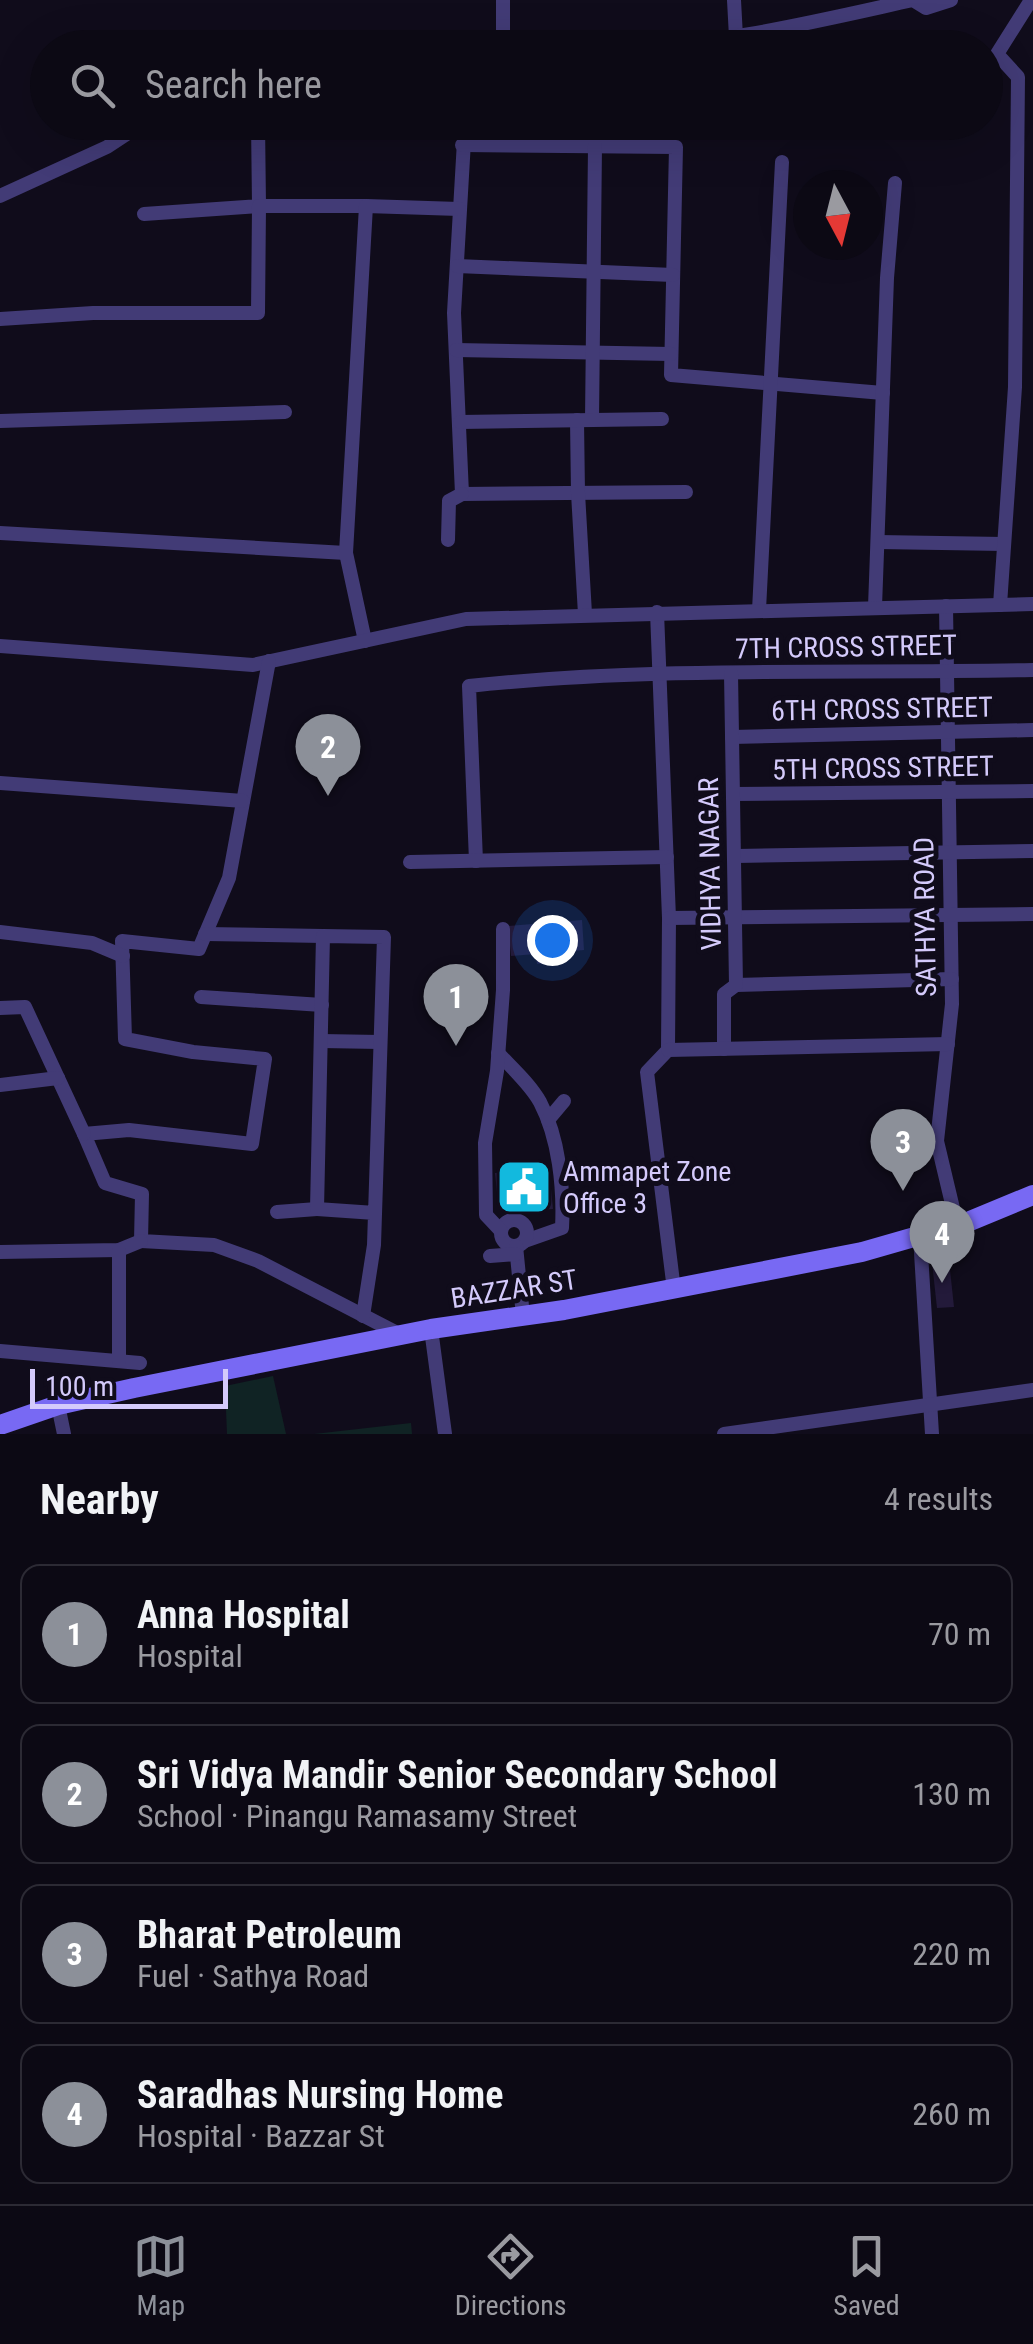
<!DOCTYPE html>
<html lang="en">
<head>
<meta charset="utf-8">
<style>
  :root { --surface:#0c0914; --page:#15121d; --text:#f1f3f6; --muted:#9a9aa0; --line:#2c2a34; --accent:#8c9099 }
  body { margin:0; font-family:"Roboto Condensed",sans-serif; background:var(--page); color:var(--text) }
  .compass { position:absolute; left:793px; top:170px; width:90px; height:90px; border-radius:50%; background:var(--surface); box-shadow:0 10px 40px #0002; rotate:173deg }
  .scale { position:absolute; left:30px; bottom:25px; width:198px; box-sizing:border-box; padding-left:10px; border:5px solid #d4cafb; border-top:0; font-size:28px; line-height:35px; white-space:nowrap; color:#d4cafb; -webkit-text-stroke:8px #100c1b; paint-order:stroke }
  .you { position:absolute; left:552px; top:940px; width:35px; height:35px; margin:-25px; border:8px solid #fff; border-radius:50%; background:#1a73e8; box-shadow:0 0 0 15px #1a73e833 }
  .badge { display:grid; place-items:center; width:65px; height:65px; border-radius:50%; background:var(--accent); color:#fff; font-size:32px; font-weight:700 }
  .pin { position:absolute; translate:-50% -82px; filter:drop-shadow(0 2px 5px #0008) }
  .pin::after { content:''; position:absolute; top:52px; width:35px; height:30px; background:inherit; clip-path:polygon(0 0,100% 0,50% 100%) }
  .list { margin:0; padding:0; list-style:none }
  h2 { display:flex; justify-content:space-between; align-items:center; height:130px; margin:0; padding:0 40px; font-size:42px }
  h2 small { font-size:32px; font-weight:400; color:var(--muted) }
  .list li { display:grid; grid-template-columns:65px 1fr auto; gap:30px; align-items:center; box-sizing:border-box; height:140px; margin:0 20px 20px; padding:0 20px; border:2px solid var(--line); border-radius:20px }
  .list b { display:block; font-size:38px; white-space:nowrap }
  .list p { margin:0; font-size:32px; white-space:nowrap; color:var(--muted) }
  .list em { font-size:32px; font-style:normal; color:var(--muted) }
  .icon { flex:none; width:55px; height:55px; fill:none; stroke:currentColor; stroke-width:2; stroke-linecap:round; stroke-linejoin:round }
  .map { position:relative; flex:none; width:1033px; height:1434px; overflow:hidden }
  .search { position:absolute; background:var(--surface); box-shadow:0 10px 40px #0002; left:30px; right:30px; top:30px; height:110px; display:flex; align-items:center; gap:25px; box-sizing:border-box; padding:0 35px; border-radius:55px; color:var(--muted); font-size:38px }
  .sheet { height:770px; background:var(--surface) }
  nav { display:flex; justify-content:space-around; align-items:center; box-sizing:border-box; height:140px; border-top:2px solid var(--line); background:var(--surface); font-size:28px; color:var(--muted) }
  nav a { display:grid; justify-items:center; gap:5px }
  nav .on { color:var(--accent) }
  .map>svg:first-child { display:block }
  .green { fill:#102324 }
  .building { fill:#231a3a }
  .lines { fill:none; stroke-linecap:round; stroke-linejoin:round }
  .street { stroke:#423b76; stroke-width:14 }
  .secondary { stroke:#7869f3; stroke-width:20 }
  .labels { text-anchor:middle; dominant-baseline:central; stroke-width:10; stroke-linejoin:round; paint-order:stroke }
  .street-label { font-size:28px; fill:#d4cafb; stroke:#100c1b }
  .poi-label { font-size:28px; fill:#d4cafb; stroke:#100c1b; text-anchor:start }
</style>
</head>
<body>
<div class="map">
<svg width="1033" height="1434" viewBox="0 0 1033 1434">
  <rect width="100%" height="100%" fill="#100c1b"/>
  <g class="green">
    <polygon points="273,1376 286,1434 227,1434 225,1386"/>
    <polygon points="411,1423 412,1434 314,1434"/>
  </g>
  <g class="building">
    <polygon points="582,920 584,950 553,953 553,963 537,964 536,954 511,956 508,926"/>
    <polygon points="549,1168 553,1209 527,1211 526,1200 520,1201 520,1206 508,1207 507,1202 498,1203 495,1173"/>
    <polygon points="948,1251 954,1307 937,1308 931,1253"/>
  </g>
  <g class="lines">
    <g class="street">
      <polyline points="503,0 503,48"/>
      <polyline points="734,0 736,37"/>
      <path d="M 614,48 C 716,46 813,22 913,0 L 926,8 L 951,0"/>
      <polyline points="381,122 465,124 454,313 462,494 686,492"/>
      <polyline points="462,145 676,147 671,375 883,393"/>
      <polyline points="0,196 107,147 145,122"/>
      <polyline points="144,214 259,206 258,122"/>
      <polyline points="457,266 673,275"/>
      <polyline points="0,319 93,313 258,313 259,206 366,206"/>
      <polyline points="456,350 671,354"/>
      <polyline points="577,420 578,493 585,614"/>
      <polyline points="592,420 595,146"/>
      <polyline points="0,421 285,412"/>
      <polyline points="460,422 662,419"/>
      <polyline points="0,533 346,553"/>
      <polyline points="448,540 449,501 462,494"/>
      <polyline points="878,542 1004,544"/>
      <polyline points="1000,605 1015,387 1018,77 997,54 1031,0"/>
      <polyline points="946,606 952,1004 937,1141 957,1225"/>
      <polyline points="875,607 887,278 895,183"/>
      <polyline points="759,610 782,162"/>
      <polyline points="657,612 669,918 668,1050 647,1072 674,1290"/>
      <polyline points="365,641 346,553 366,206 459,209"/>
      <polyline points="0,646 253,665 466,619 1033,604"/>
      <polyline points="269,661 229,878 199,949 122,941 125,1039 193,1052 265,1059 252,1144 129,1130 84,1134 105,1183 142,1194 141,1241 214,1245 258,1261 401,1335"/>
      <polyline points="732,737 1033,730"/>
      <polyline points="0,783 243,801"/>
      <polyline points="734,794 1033,791"/>
      <polyline points="736,856 1033,851"/>
      <path d="M 476,861 L 469,686 C 656,666 845,674 1033,670"/>
      <polyline points="410,862 667,857"/>
      <polyline points="669,918 1033,914"/>
      <polyline points="0,932 92,943 123,956"/>
      <polyline points="205,934 323,936"/>
      <polyline points="736,985 952,979"/>
      <polyline points="201,997 322,1005"/>
      <polyline points="0,1008 25,1007 84,1134"/>
      <polyline points="321,1041 380,1042"/>
      <polyline points="724,1049 724,994 736,985 731,673"/>
      <polyline points="668,1050 948,1044"/>
      <path d="M 498,1053 C 512,1068 530,1084 540,1102 C 559,1138 564,1188 562,1228 L 525,1241"/>
      <polyline points="0,1085 58,1078"/>
      <polyline points="548,1120 564,1101"/>
      <polyline points="277,1212 317,1209"/>
      <circle cx="514" cy="1233" r="13"/>
      <polyline points="501,1231 486,1215 485,1143 497,1071 503,990 503,929"/>
      <polyline points="920,1236 932,1434"/>
      <polyline points="516,1246 523,1316"/>
      <polyline points="0,1252 119,1250 141,1241"/>
      <polyline points="490,1256 516,1254"/>
      <polyline points="363,1316 374,1245 384,937 323,936 317,1209 375,1213"/>
      <polyline points="431,1329 445,1434"/>
      <polyline points="0,1351 140,1363"/>
      <polyline points="119,1361 119,1250"/>
      <polyline points="58,1405 64,1434"/>
      <polyline points="724,1434 1033,1390"/>
    </g>
    <polyline class="secondary" points="0,1425 58,1405 134,1388 431,1329 564,1310 862,1252 970,1221 1033,1195"/>
  </g>
  <defs>
    <g id="civic-square" transform="scale(2.875)"><rect x="-9" y="-9" width="18" height="18" rx="4" fill="#12b9de" stroke="#100c1b"/><path d="M-.6-6.5H3V-4.5H.6V-3L4-1V1h2V6H-6V1h2V-1L-.6-3ZM-1.2 2.5V6h2.4V2.5Z" fill="#fff"/></g>
  </defs>
  <g fill-rule="evenodd">
    <use href="#civic-square" x="524" y="1187"/>
  </g>
  <g class="labels">
    <g class="street-label">
      <text transform="translate(846 647) rotate(-1)">7TH CROSS STREET</text>
      <text transform="translate(882 709) rotate(-1)">6TH CROSS STREET</text>
      <text transform="translate(883 768) rotate(-1)">5TH CROSS STREET</text>
      <text transform="translate(710 864) rotate(-91)">VIDHYA NAGAR</text>
      <text transform="translate(925 917) rotate(-91)">SATHYA ROAD</text>
      <text transform="translate(514 1289) rotate(-9)">BAZZAR ST</text>
    </g>
    <g class="poi-label">
      <text x="563" y="1171">Ammapet Zone<tspan x="563" dy="32">Office 3</tspan></text>
    </g>
  </g>
</svg>
<svg class="compass" viewBox="-18 -18 36 36"><path d="M0-13l5 13h-10z" fill="#e53935"/><path d="M0 13l5-13h-10z" fill="#9a9aa0"/></svg>
<div class="scale">100 m</div>
<div class="you"></div>
<div class="pin badge" style="left:456px;top:1046px">1</div>
<div class="pin badge" style="left:328px;top:796px">2</div>
<div class="pin badge" style="left:903px;top:1191px">3</div>
<div class="pin badge" style="left:942px;top:1283px">4</div>
<div class="search"><svg class="icon" aria-label="search" viewBox="0 0 24 24"><circle cx="10" cy="10" r="6"/><path d="M15 15l6 6"/></svg>Search here</div>
</div>
<section class="sheet">
<h2>Nearby<small>4 results</small></h2>
<ul class="list">
<li><span class="badge">1</span><div><b>Anna Hospital</b><p>Hospital</p></div><em>70 m</em></li>
<li><span class="badge">2</span><div><b>Sri Vidya Mandir Senior Secondary School</b><p>School · Pinangu Ramasamy Street</p></div><em>130 m</em></li>
<li><span class="badge">3</span><div><b>Bharat Petroleum</b><p>Fuel · Sathya Road</p></div><em>220 m</em></li>
<li><span class="badge">4</span><div><b>Saradhas Nursing Home</b><p>Hospital · Bazzar St</p></div><em>260 m</em></li>
</ul>
</section>
<nav>
<a class="on"><svg class="icon" aria-label="map" viewBox="0 0 24 24"><path d="M3 6l6-2 6 2 6-2v14l-6 2-6-2-6 2zM9 4v14M15 6v14"/></svg>Map</a>
<a><svg class="icon" aria-label="directions" viewBox="0 0 24 24"><path d="M12 3l9 9-9 9-9-9zM9 14v-3h6M13 9l2 2-2 2"/></svg>Directions</a>
<a><svg class="icon" aria-label="saved" viewBox="0 0 24 24"><path d="M7 4h10v16l-5-4-5 4z"/></svg>Saved</a>
</nav>
</body>
</html>
